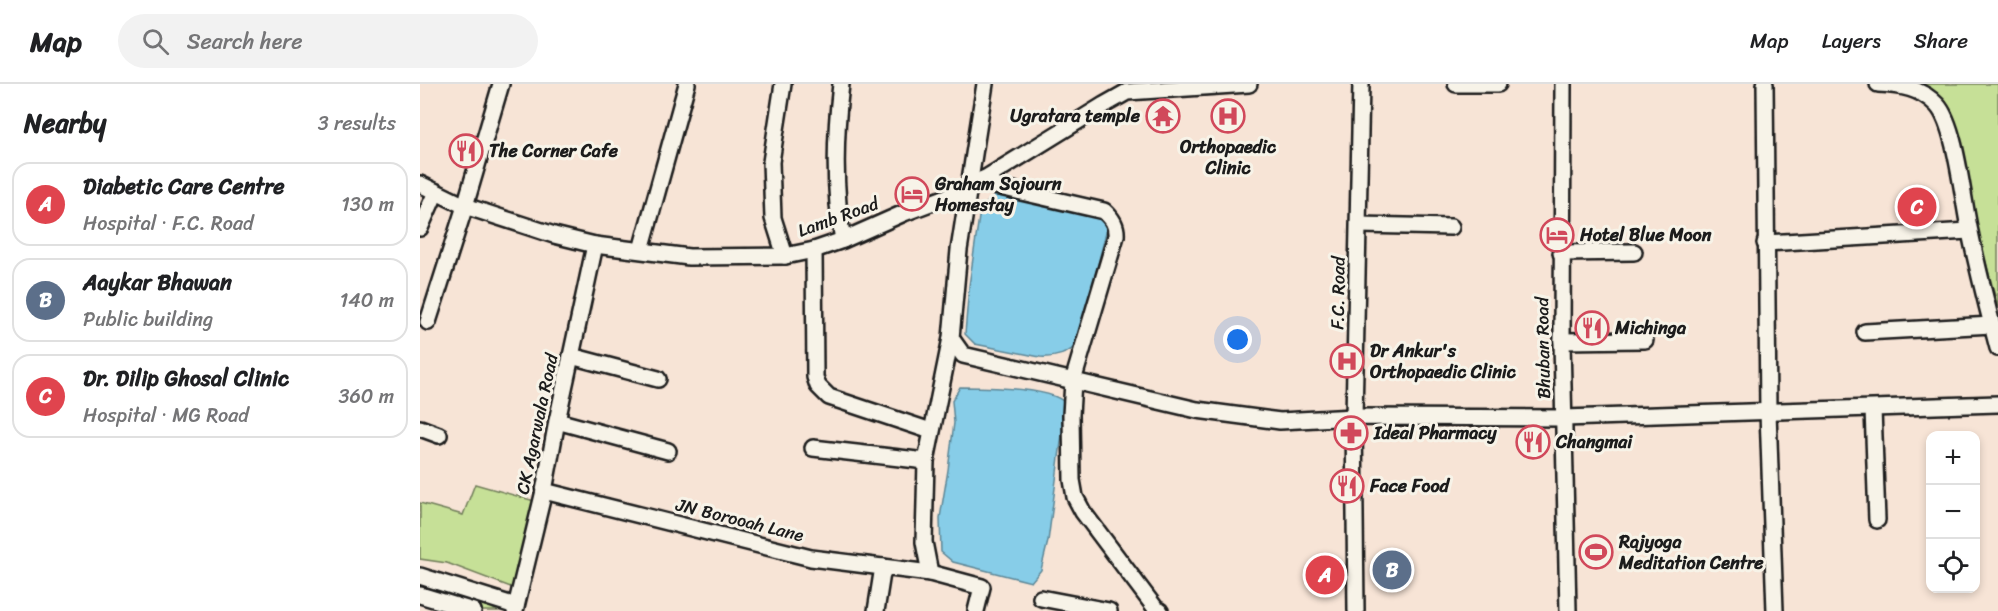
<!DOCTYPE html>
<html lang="en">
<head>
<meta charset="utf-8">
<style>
  :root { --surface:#fff; --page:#f2f2f2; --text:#202124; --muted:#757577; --line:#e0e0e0; --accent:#ea580c }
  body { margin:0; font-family:Sriracha,sans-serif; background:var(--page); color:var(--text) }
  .controls { position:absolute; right:18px; bottom:18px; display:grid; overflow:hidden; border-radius:12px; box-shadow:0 3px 9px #0003 }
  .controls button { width:54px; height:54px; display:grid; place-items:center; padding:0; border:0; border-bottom:2px solid var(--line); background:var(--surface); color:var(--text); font:30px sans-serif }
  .you { position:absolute; left:818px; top:256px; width:21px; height:21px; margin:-15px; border:4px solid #fff; border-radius:50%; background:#1a73e8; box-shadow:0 0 0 9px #1a73e833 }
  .badge { display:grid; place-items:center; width:39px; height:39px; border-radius:50%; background:var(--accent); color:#fff; font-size:20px; font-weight:700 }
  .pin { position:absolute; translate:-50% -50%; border:3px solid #fff; box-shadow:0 2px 6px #0006 }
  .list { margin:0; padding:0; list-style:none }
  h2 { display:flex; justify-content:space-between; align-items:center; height:78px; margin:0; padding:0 24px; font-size:26px }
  h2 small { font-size:20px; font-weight:400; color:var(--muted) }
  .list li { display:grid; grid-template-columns:39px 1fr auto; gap:18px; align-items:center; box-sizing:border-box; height:84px; margin:0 12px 12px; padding:0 12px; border:2px solid var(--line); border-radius:18px }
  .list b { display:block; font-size:22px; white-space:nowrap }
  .list p { margin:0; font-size:20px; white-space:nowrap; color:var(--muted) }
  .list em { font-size:20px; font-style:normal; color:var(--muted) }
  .icon { flex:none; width:33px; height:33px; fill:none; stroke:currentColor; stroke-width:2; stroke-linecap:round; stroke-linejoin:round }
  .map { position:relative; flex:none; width:1578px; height:527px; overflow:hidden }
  header { display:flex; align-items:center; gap:36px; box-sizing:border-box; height:84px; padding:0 30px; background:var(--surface); border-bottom:2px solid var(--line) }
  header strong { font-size:28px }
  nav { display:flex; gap:33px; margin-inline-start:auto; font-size:21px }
  .search { width:420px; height:54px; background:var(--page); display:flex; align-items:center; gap:15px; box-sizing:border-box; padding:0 21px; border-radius:33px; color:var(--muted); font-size:22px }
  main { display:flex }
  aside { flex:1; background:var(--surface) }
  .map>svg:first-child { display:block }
  .green { fill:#c6e097; stroke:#717e5a; stroke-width:1.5 }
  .water { fill:#87cde8; stroke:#5c8696; stroke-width:1.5 }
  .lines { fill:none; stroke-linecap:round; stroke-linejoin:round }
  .minor-casing { stroke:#1c1c1c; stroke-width:20 }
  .minor { stroke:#f7f3e8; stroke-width:15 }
  .labels { text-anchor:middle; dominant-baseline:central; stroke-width:6; stroke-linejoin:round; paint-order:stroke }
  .poi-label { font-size:18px; font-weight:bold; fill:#1c1c1c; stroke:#f7f3e8; text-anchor:start }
  .street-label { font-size:18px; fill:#1c1c1c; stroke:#f7f3e8 }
</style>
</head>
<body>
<header>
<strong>Map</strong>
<div class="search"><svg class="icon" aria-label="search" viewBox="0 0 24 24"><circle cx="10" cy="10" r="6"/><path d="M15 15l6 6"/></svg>Search here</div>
<nav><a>Map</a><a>Layers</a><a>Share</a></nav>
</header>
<main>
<aside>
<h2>Nearby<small>3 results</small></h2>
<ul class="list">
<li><span class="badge" style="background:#e0444e">A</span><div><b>Diabetic Care Centre</b><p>Hospital · F.C. Road</p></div><em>130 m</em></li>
<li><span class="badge" style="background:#5c6f8a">B</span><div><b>Aaykar Bhawan</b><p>Public building</p></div><em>140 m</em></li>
<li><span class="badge" style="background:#e0444e">C</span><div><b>Dr. Dilip Ghosal Clinic</b><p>Hospital · MG Road</p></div><em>360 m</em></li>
</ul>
</aside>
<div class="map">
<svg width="1578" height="527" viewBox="0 0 1578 527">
  <rect width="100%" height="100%" fill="#f7e4d6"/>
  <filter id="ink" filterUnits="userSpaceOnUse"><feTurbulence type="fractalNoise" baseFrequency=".0167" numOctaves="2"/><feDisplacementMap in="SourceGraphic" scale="12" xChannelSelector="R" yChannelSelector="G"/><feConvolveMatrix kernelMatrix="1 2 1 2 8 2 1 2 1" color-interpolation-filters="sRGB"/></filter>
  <g filter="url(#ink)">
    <g class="green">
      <polygon points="1487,0 1578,0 1578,223 1544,98 1519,23"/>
      <polygon points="55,400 118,418 96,505 27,479 0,475 0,419 43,431"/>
      <polygon points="0,500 72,524 77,527 62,527 0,506"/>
    </g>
    <g class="water">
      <path d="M 575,112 C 596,112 662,122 678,134 C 682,137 685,141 687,145 L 658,258 C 651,270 634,274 620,273 L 555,260 L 545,250 L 549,202 L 559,133 C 562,124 566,117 575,112 Z"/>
      <path d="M 540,303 C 561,303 634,303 646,320 L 628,457 L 621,486 L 611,498 L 533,478 L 521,468 L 520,434 L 528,386 L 534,339 L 532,317 Z"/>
    </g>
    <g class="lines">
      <g class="minor-casing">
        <g id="minor">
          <polyline points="363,0 351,78 353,134 365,172"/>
          <path d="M 421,0 C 415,52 413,104 423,156"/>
          <polyline points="1036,0 1078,0"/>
          <polyline points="1143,0 1142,257 1148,527"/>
          <polyline points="1345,0 1348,328 1355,527"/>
          <path d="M 1458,0 C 1481,1 1501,4 1517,21 C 1536,41 1543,118 1550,148 C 1558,187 1568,226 1578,264"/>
          <path d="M 563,95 L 571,101 L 684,127 C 692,134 697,141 696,152 L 653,297 L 651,331 L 652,396 L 655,413 L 663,428 L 736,525 L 740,527"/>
          <polyline points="0,100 45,122 134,151 175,161 269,173 365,172 394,166 423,156 484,129 548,105 684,21 707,8 829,0"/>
          <polyline points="939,141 1031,143"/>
          <polyline points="0,144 16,108"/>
          <polyline points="1345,159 1549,147"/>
          <polyline points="221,166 267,0"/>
          <polyline points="394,166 395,293 398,302 409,313 511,347"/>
          <polyline points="1141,169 1214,168"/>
          <polyline points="8,238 45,122 81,0"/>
          <polyline points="1445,248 1572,241"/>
          <polyline points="531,254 543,271 777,326 860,337 934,333 1144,334 1578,320"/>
          <polyline points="1142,257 1225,256"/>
          <polyline points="151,272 238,295"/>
          <polyline points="1453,325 1457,436"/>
          <polyline points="137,337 248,367"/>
          <polyline points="0,344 19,351"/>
          <polyline points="393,364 506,377"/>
          <polyline points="124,407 391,474 510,489 562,503 556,527"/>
          <polyline points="510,489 504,458 506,377 531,254 539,166 565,0"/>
          <polyline points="0,492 96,522"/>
          <polyline points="0,511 53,527"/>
          <polyline points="621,514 689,527"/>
          <polyline points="95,527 124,407 137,337 175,161"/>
          <polyline points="456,527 463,483"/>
          <polyline points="936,527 934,333 941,0"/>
        </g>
      </g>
      <use href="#minor" class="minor"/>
    </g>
  </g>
  <defs>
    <g id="temple-ring" transform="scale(1.725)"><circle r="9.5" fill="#f7f3e8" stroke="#d1495b" stroke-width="1.5"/><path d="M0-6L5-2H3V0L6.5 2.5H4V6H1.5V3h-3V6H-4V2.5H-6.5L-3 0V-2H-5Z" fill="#d1495b"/></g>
    <g id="hospital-ring" transform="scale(1.725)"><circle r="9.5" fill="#f7f3e8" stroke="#d1495b" stroke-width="1.5"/><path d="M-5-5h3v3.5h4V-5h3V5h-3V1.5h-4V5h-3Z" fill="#d1495b"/></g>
    <g id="restaurant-ring" transform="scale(1.725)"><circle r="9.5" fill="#f7f3e8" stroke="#d1495b" stroke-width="1.5"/><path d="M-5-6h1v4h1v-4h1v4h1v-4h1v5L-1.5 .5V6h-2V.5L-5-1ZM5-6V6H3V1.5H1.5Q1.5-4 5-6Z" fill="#d1495b"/></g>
    <g id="hotel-ring" transform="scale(1.725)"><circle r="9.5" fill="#f7f3e8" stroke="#d1495b" stroke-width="1.5"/><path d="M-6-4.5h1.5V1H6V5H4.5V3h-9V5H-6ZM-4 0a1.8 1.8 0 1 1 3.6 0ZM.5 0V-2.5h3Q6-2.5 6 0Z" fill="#d1495b"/></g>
    <g id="pharmacy-ring" transform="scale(1.725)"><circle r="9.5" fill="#f7f3e8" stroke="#d1495b" stroke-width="1.5"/><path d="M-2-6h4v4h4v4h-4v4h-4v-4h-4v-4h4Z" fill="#d1495b"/></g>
    <g id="stadium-ring" transform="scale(1.725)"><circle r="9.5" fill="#f7f3e8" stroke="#d1495b" stroke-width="1.5"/><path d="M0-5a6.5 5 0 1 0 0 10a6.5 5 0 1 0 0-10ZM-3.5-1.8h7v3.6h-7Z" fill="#d1495b"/></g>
  </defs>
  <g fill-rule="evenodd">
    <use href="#temple-ring" x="743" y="32"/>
    <use href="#hospital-ring" x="808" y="32"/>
    <use href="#restaurant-ring" x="46" y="67"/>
    <use href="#hotel-ring" x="492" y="110"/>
    <use href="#hotel-ring" x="1137" y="151"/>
    <use href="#restaurant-ring" x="1172" y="244"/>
    <use href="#hospital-ring" x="927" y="277"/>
    <use href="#pharmacy-ring" x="931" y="349"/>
    <use href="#restaurant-ring" x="1113" y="358"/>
    <use href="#restaurant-ring" x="927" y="402"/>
    <use href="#stadium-ring" x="1176" y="468"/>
  </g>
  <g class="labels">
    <g class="poi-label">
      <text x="720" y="32" text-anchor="end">Ugratara temple</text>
      <text x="808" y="63" text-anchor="middle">Orthopaedic<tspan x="808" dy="21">Clinic</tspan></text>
      <text x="69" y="67">The Corner Cafe</text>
      <text x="515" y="100">Graham Sojourn<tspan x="515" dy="21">Homestay</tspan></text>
      <text x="1160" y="151">Hotel Blue Moon</text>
      <text x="1195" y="244">Michinga</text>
      <text x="950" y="267">Dr Ankur's<tspan x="950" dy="21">Orthopaedic Clinic</tspan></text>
      <text x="954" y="349">Ideal Pharmacy</text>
      <text x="1136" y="358">Changmai</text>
      <text x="950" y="402">Face Food</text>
      <text x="1199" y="458">Rajyoga<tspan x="1199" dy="21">Meditation Centre</tspan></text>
    </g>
    <g class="street-label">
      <text transform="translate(418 133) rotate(-20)">Lamb Road</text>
      <text transform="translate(918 209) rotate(-89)">F.C. Road</text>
      <text transform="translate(1123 264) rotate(-91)">Bhuban Road</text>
      <text transform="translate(117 340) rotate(-78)">CK Agarwala Road</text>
      <text transform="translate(320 436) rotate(14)">JN Borooah Lane</text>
    </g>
  </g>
</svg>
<div class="controls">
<button>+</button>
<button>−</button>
<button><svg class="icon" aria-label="locate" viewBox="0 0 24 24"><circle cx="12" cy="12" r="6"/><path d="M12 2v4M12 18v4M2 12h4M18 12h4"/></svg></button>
</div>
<div class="you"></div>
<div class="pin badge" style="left:905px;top:491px;background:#e0444e">A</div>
<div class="pin badge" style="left:972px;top:486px;background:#5c6f8a">B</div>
<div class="pin badge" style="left:1497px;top:123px;background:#e0444e">C</div>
</div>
</main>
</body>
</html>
